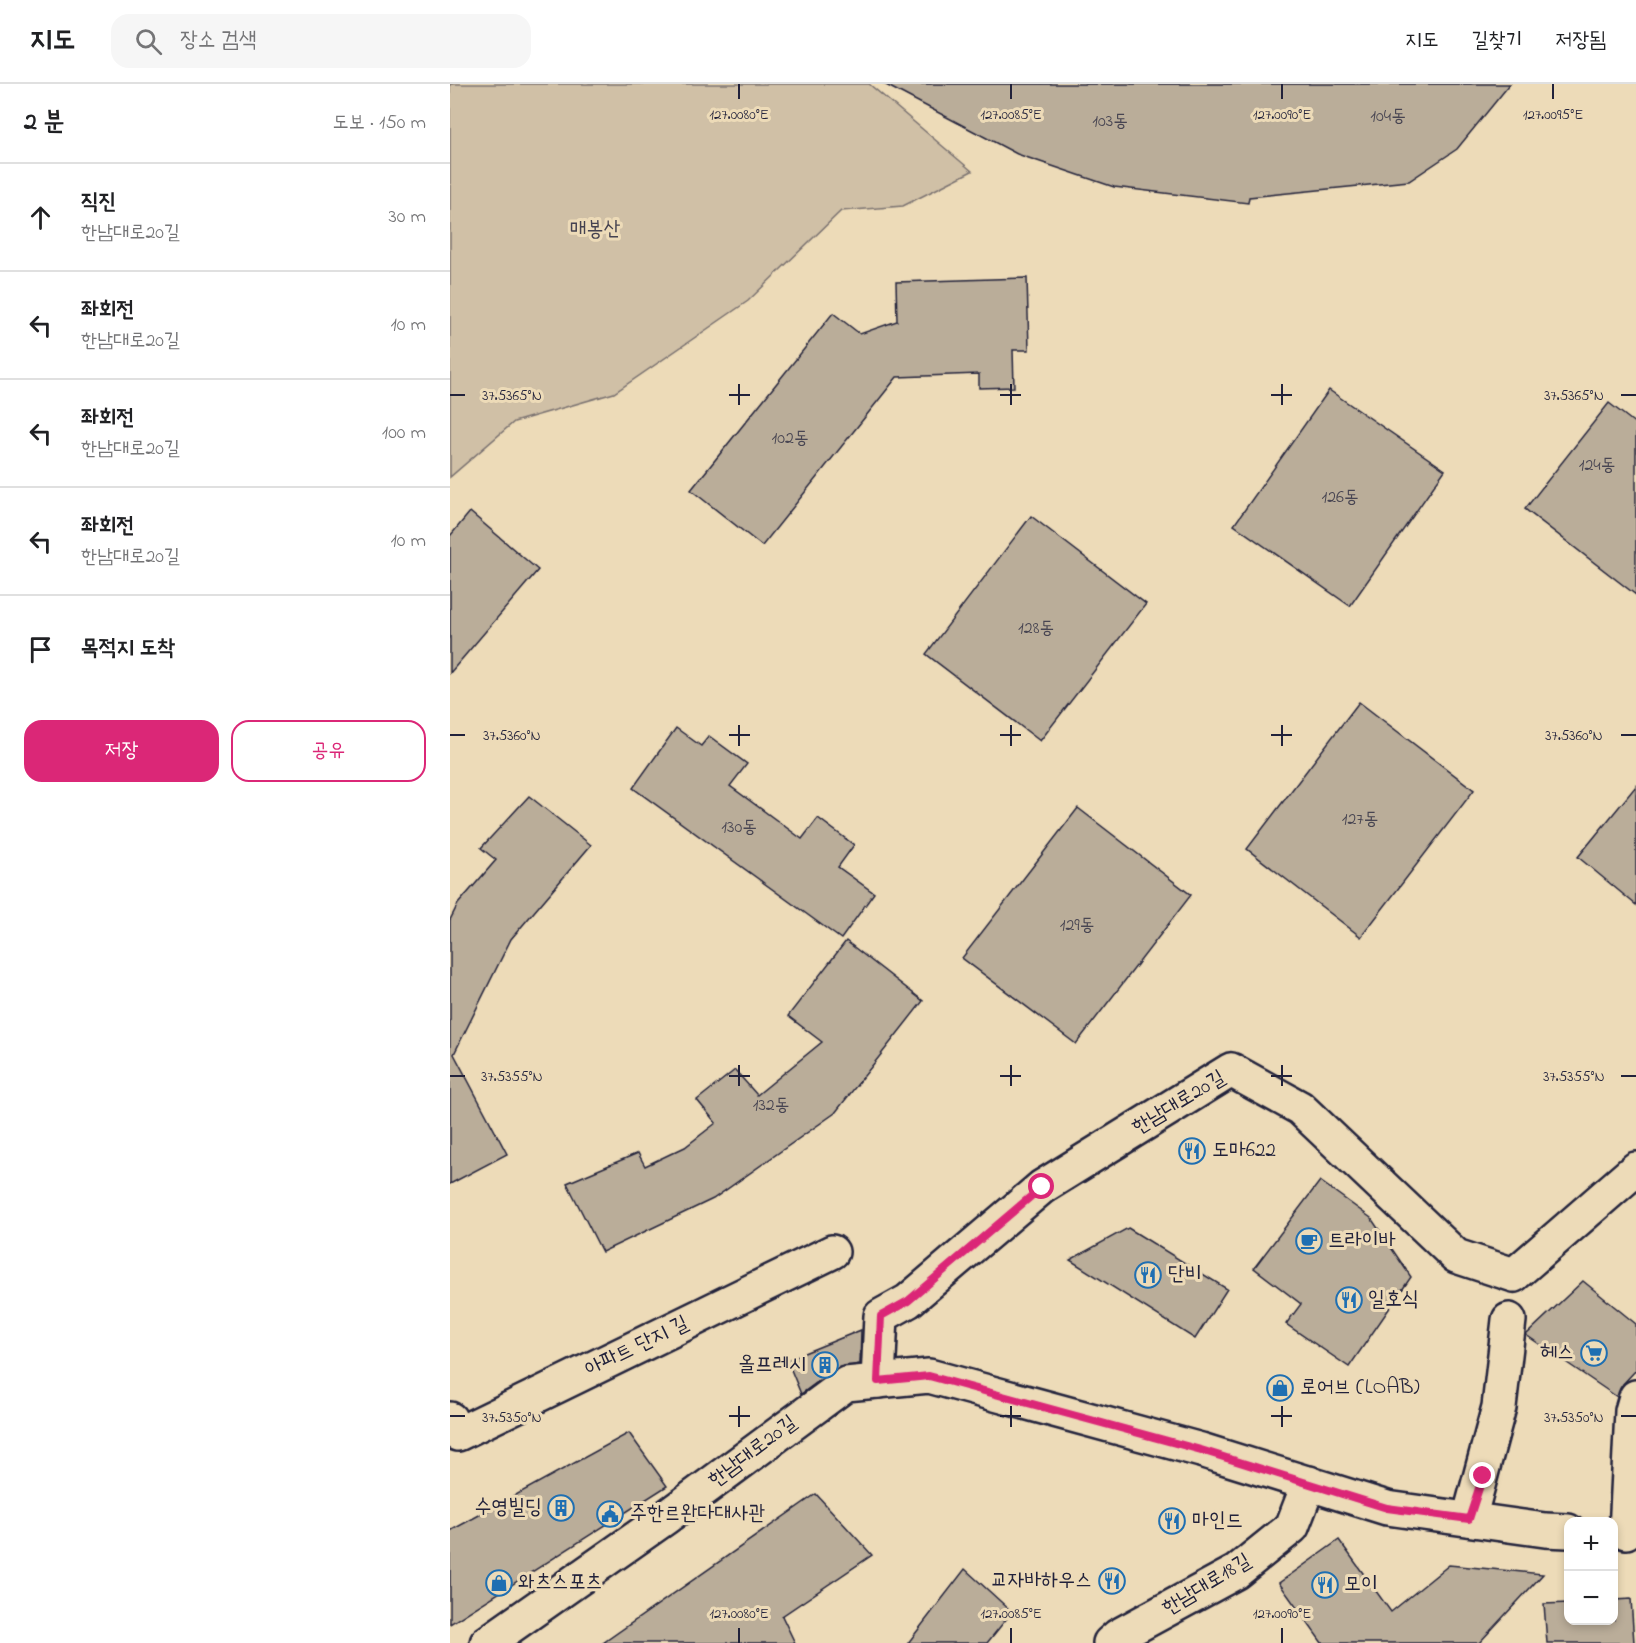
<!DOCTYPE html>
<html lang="ko">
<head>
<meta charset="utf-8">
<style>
  :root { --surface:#fff; --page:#f6f6f6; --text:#202124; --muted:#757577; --line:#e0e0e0; --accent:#db2777 }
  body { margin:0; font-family:"Indie Flower","Poor Story",sans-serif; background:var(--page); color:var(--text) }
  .controls { position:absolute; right:18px; bottom:18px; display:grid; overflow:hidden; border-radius:12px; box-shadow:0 3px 9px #0003 }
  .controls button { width:54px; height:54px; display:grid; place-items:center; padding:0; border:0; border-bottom:2px solid var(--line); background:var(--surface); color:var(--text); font:30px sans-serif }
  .stop { position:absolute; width:18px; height:18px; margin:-14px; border:4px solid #db2777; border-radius:50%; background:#fff }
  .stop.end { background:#db2777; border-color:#fff; box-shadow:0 2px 6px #0008 }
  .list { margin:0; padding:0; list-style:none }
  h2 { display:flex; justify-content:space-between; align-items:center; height:78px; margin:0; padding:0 24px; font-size:26px }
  h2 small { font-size:20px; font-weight:400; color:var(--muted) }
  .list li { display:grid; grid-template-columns:39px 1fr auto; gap:18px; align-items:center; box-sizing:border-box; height:108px; padding:0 24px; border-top:2px solid var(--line) }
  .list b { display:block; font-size:22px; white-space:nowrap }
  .list p { margin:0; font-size:20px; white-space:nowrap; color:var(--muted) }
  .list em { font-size:20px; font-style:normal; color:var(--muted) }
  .actions { display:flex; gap:12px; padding:18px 24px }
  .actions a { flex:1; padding:14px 0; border:2px solid var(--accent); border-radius:18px; text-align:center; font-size:21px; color:var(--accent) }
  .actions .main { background:var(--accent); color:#fff }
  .icon { flex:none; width:33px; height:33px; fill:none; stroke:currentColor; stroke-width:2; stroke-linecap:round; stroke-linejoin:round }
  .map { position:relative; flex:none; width:1186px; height:1559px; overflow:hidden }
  header { display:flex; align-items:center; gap:36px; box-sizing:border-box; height:84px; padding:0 30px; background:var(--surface); border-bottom:2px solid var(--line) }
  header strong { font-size:28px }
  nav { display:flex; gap:33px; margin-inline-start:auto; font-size:21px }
  .search { width:420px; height:54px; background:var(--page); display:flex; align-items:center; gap:15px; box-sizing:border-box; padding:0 21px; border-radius:18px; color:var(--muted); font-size:22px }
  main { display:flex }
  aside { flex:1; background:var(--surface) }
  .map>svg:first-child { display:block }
  .green { fill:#d0c0a6; stroke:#797170; stroke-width:1.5 }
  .building { fill:#baad99; stroke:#22223b; stroke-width:1.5 }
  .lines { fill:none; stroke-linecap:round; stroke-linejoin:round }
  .street-casing { stroke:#22223b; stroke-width:38 }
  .street { stroke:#eddbb8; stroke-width:33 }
  .route { stroke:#db2777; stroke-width:8 }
  .ticks { fill:none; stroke:#22223b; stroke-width:2 }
  .labels { text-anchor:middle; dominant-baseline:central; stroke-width:6; stroke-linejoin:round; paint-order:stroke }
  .number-label { font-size:18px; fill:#484552 }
  .park-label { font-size:21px; fill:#454250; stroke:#eddbb8 }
  .street-label { font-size:21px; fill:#22223b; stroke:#eddbb8 }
  .poi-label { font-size:21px; fill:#22223b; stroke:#eddbb8; text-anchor:start }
  .ticks-label { font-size:15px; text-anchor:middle; fill:#22223b; stroke:#eddbb8; stroke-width:6; stroke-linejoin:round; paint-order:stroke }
</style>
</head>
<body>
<header>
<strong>지도</strong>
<div class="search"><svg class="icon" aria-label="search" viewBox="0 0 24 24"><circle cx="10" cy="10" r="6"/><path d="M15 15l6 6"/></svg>장소 검색</div>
<nav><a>지도</a><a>길찾기</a><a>저장됨</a></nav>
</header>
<main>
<aside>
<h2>2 분<small>도보 · 150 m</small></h2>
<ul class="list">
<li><svg class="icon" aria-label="ahead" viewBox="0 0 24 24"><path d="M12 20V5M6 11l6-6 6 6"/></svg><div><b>직진</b><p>한남대로20길</p></div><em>30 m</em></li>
<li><svg class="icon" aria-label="left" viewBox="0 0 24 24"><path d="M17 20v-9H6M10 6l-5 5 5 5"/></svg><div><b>좌회전</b><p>한남대로20길</p></div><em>10 m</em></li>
<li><svg class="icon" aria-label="left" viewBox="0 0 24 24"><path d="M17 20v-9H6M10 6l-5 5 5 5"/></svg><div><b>좌회전</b><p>한남대로20길</p></div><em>100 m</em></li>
<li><svg class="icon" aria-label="left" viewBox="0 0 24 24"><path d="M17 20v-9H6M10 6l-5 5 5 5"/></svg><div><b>좌회전</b><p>한남대로20길</p></div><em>10 m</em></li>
<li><svg class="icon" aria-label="arrive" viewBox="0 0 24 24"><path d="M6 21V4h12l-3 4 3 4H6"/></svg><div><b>목적지 도착</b></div></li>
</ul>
<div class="actions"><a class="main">저장</a><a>공유</a></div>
</aside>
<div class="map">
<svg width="1186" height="1559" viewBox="0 0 1186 1559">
  <rect width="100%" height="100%" fill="#eddbb8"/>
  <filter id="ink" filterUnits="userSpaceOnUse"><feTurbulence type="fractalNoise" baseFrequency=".0167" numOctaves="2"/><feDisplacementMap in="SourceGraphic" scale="12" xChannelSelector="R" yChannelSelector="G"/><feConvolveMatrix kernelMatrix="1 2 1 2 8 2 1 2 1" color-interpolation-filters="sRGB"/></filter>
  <g filter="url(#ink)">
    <polygon class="green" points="0,0 419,0 522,87 453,122 391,127 298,217 164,309 64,338 0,393"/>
    <g class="building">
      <polygon points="434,0 1060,0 1007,65 959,97 799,113 798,119 664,103 567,70"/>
      <polygon points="577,194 579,266 563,266 564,303 529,304 529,290 447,293 312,462 241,406 383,229 410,250 447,237 446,198"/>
      <polygon points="879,306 995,386 900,522 784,441"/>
      <polygon points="1159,319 1186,340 1186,511 1075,425"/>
      <polygon points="20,428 88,486 0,589 0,452"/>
      <polygon points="581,432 696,520 590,657 476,570"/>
      <polygon points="909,618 1024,706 911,853 797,765"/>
      <polygon points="226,644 251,662 259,652 297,680 280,702 352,755 368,734 404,761 388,783 424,809 391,855 183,704"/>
      <polygon points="1186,702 1186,821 1128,773"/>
      <polygon points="79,712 141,761 61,855 4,970 57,1070 0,1100 0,836 8,820 46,776 31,764"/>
      <polygon points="628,724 741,811 626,960 512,874"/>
      <polygon points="396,857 473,917 385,1029 263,1115 152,1168 117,1099 188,1069 195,1082 235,1063 266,1039 247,1016 285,986 307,1011 372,958 338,932"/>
      <polygon points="870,1097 921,1134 961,1193 899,1283 836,1240 851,1220 804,1184"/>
      <polygon points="678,1144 777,1205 745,1255 620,1176"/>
      <polygon points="1133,1197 1186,1240 1186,1286 1173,1300 1167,1313 1076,1251"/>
      <polygon points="411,1246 410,1280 385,1285 351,1310 337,1276"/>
      <polygon points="179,1349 217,1402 0,1540 0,1447"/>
      <polygon points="366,1410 422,1471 332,1532 345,1559 153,1559"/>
      <polygon points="889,1456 941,1528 999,1481 1093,1490 1029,1559 872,1559 829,1499"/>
      <polygon points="515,1485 562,1528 537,1559 458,1559"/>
      <polygon points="1181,1515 1184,1559 1097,1559 1094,1520 1119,1519 1119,1536 1164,1536 1164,1516"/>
    </g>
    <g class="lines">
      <g class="street-casing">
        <g id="street">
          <polyline points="428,1297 431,1232 458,1217 592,1103 781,986 850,1024 1006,1172 1064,1191 1186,1085"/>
          <polyline points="0,1335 8,1350 382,1168"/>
          <polyline points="1019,1435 1049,1323 1059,1236"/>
          <polyline points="1176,1448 1182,1327 1186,1313"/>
          <polyline points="37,1559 215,1434 396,1300 479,1292 751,1366 937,1424 1095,1446 1118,1447"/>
          <polyline points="660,1559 668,1552 786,1488 842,1443 859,1399"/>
        </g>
      </g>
      <use href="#street" class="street"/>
    </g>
  </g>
  <g class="lines" filter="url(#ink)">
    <polyline class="route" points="592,1103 458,1217 431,1232 428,1297 479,1292 751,1366 937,1424 1019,1435 1033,1392"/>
  </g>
  <path class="ticks" d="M 289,0 L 289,15M 561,0 L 561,15M 832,0 L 832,15M 1103,0 L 1103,15M 289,300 L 289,321M 561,300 L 561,321M 832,300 L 832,321M 0,311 L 15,311M 279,311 L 300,311M 550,311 L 571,311M 821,311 L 842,311M 1171,311 L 1186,311M 289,641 L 289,662M 561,641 L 561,662M 832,641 L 832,662M 0,651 L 15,651M 279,651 L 300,651M 550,651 L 571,651M 821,651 L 842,651M 1171,651 L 1186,651M 289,981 L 289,1002M 561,981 L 561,1002M 832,981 L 832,1002M 0,992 L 15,992M 279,992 L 300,992M 550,992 L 571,992M 821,992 L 842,992M 1171,992 L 1186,992M 289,1322 L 289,1343M 561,1322 L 561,1343M 832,1322 L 832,1343M 0,1332 L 15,1332M 279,1332 L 300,1332M 550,1332 L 571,1332M 821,1332 L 842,1332M 1171,1332 L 1186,1332M 289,1544 L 289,1559M 561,1544 L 561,1559M 832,1544 L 832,1559"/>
  <defs>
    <g id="restaurant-ring" transform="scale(1.35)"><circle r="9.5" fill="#eddbb8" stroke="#1f6fb2" stroke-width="1.5"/><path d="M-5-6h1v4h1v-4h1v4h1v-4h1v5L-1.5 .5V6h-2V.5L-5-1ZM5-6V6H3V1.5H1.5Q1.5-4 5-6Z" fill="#1f6fb2"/></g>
    <g id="cafe-ring" transform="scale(1.35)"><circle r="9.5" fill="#eddbb8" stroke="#1f6fb2" stroke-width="1.5"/><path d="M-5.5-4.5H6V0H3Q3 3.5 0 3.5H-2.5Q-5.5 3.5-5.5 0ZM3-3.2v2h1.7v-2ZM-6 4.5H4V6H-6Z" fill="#1f6fb2"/></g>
    <g id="supermarket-ring" transform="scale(1.35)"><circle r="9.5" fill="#eddbb8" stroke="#1f6fb2" stroke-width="1.5"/><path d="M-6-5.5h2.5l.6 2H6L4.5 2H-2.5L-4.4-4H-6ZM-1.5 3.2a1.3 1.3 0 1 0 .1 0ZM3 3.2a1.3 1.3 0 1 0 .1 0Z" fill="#1f6fb2"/></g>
    <g id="building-ring" transform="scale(1.35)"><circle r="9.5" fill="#eddbb8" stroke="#1f6fb2" stroke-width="1.5"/><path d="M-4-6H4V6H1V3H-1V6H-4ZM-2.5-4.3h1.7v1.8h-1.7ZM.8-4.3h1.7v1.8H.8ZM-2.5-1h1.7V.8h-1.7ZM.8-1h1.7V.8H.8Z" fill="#1f6fb2"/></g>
    <g id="shop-ring" transform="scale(1.35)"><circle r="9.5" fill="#eddbb8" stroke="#1f6fb2" stroke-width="1.5"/><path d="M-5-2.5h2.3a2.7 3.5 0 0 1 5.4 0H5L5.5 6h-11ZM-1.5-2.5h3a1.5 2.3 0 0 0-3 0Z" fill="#1f6fb2"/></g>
    <g id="civic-ring" transform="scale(1.35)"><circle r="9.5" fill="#eddbb8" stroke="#1f6fb2" stroke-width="1.5"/><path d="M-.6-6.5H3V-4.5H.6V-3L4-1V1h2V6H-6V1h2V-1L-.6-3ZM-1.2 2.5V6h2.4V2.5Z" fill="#1f6fb2"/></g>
  </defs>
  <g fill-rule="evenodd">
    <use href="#restaurant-ring" x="742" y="1067"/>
    <use href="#cafe-ring" x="859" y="1157"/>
    <use href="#restaurant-ring" x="698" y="1191"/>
    <use href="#restaurant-ring" x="899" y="1216"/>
    <use href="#supermarket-ring" x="1144" y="1269"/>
    <use href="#building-ring" x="375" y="1281"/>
    <use href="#shop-ring" x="830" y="1304"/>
    <use href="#building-ring" x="111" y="1424"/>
    <use href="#civic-ring" x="160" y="1430"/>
    <use href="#restaurant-ring" x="722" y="1437"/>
    <use href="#restaurant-ring" x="662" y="1497"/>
    <use href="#shop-ring" x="49" y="1499"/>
    <use href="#restaurant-ring" x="875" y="1501"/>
  </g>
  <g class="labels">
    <g class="number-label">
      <text x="938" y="33">104동</text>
      <text x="660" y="38">103동</text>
      <text x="340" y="355">102동</text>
      <text x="1147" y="382">124동</text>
      <text x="890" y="414">126동</text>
      <text x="586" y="545">128동</text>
      <text x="910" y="736">127동</text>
      <text x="289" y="744">130동</text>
      <text x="627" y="842">129동</text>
      <text x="321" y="1022">132동</text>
    </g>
    <g class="park-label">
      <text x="145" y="146">매봉산</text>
    </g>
    <g class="street-label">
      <text transform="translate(729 1019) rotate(-31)">한남대로20길</text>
      <text transform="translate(187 1263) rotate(-26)">아파트 단지 길</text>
      <text transform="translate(303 1368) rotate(-37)">한남대로20길</text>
      <text transform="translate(757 1501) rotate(-31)">한남대로18길</text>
    </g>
    <g class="poi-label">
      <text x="762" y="1067">도마622</text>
      <text x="878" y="1157">트라이바</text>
      <text x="718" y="1191">단비</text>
      <text x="918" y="1216">일호식</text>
      <text x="1124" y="1269" text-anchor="end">헤스</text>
      <text x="356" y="1281" text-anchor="end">올프레시</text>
      <text x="850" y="1304">로어브 (LOAB)</text>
      <text x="92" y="1424" text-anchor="end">수영빌딩</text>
      <text x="180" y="1430">주한르완다대사관</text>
      <text x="742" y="1437">마인드</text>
      <text x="642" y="1497" text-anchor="end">교자바하우스</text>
      <text x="68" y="1499">와츠스포츠</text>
      <text x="894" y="1501">모이</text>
    </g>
  </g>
  <g class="ticks-label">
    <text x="289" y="35">127.0080°E</text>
    <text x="561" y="35">127.0085°E</text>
    <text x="832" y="35">127.0090°E</text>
    <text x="1103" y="35">127.0095°E</text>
    <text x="62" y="316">37.5365°N</text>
    <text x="1124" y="316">37.5365°N</text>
    <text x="62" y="656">37.5360°N</text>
    <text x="1124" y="656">37.5360°N</text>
    <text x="62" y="997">37.5355°N</text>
    <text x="1124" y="997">37.5355°N</text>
    <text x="62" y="1338">37.5350°N</text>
    <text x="1124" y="1338">37.5350°N</text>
    <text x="289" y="1534">127.0080°E</text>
    <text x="561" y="1534">127.0085°E</text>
    <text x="832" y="1534">127.0090°E</text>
  </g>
</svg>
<div class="controls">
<button>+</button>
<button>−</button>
</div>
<div class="stop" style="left:592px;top:1103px"></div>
<div class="stop end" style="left:1033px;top:1392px"></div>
</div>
</main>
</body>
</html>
